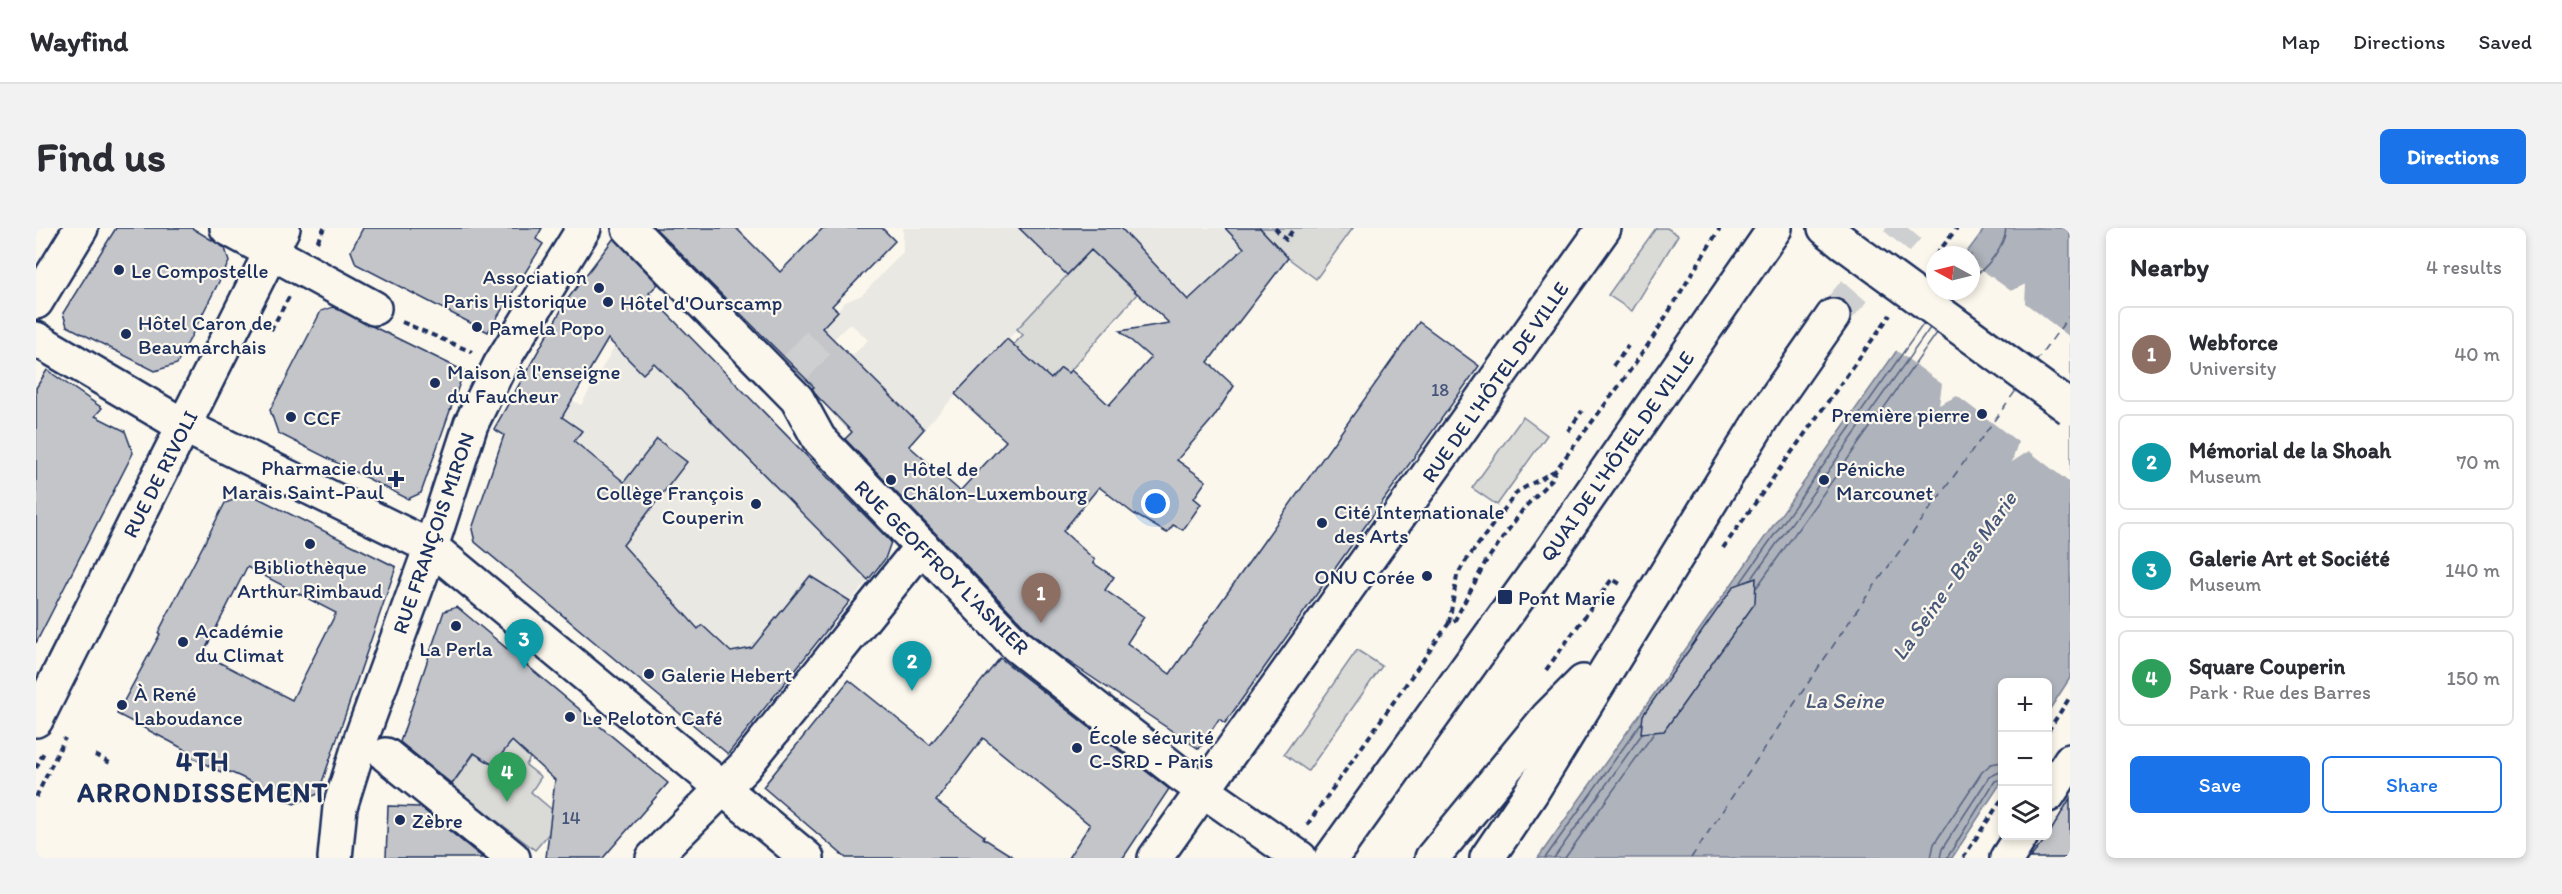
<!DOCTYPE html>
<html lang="en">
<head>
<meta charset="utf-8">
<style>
  :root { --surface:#fff; --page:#f2f2f3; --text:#2b2b33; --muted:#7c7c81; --line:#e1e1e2; --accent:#1a73e8 }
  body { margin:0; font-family:Itim,sans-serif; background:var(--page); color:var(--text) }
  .controls { position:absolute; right:18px; bottom:18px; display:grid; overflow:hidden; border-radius:9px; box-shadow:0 3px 9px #0003 }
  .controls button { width:54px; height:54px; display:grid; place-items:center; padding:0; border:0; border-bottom:2px solid var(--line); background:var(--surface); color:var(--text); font:30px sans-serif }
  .compass { position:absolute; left:1890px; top:18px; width:54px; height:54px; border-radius:50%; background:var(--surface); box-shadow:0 3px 9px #0003; rotate:277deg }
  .you { position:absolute; left:1120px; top:276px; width:21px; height:21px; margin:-15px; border:4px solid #fff; border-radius:50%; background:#1a73e8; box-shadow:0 0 0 9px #1a73e833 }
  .badge { display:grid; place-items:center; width:39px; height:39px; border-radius:50%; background:var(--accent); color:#fff; font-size:20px; font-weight:700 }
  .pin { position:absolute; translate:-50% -50px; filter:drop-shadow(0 2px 3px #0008) }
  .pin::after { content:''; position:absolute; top:32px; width:21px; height:18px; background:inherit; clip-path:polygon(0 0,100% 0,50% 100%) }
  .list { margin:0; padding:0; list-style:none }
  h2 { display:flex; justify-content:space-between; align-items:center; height:78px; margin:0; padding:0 24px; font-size:26px }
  h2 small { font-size:20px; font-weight:400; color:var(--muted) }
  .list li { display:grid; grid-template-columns:39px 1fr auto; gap:18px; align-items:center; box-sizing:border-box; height:96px; margin:0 12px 12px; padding:0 12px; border:2px solid var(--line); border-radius:9px }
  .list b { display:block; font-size:22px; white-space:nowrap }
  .list p { margin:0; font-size:20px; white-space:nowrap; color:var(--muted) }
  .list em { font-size:20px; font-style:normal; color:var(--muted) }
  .actions { display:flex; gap:12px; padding:18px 24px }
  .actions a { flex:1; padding:14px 0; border:2px solid var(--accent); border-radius:9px; text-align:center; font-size:21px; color:var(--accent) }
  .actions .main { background:var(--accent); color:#fff }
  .icon { flex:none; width:33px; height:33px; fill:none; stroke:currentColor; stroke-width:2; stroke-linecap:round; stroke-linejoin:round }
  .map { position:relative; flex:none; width:2034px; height:630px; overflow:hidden; border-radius:9px }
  header { display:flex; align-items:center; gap:36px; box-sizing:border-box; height:84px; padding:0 30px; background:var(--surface); border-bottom:2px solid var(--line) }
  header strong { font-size:28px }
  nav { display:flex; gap:33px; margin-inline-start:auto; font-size:21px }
  .intro { display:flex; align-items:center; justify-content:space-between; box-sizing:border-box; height:144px; padding:0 36px }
  h1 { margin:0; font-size:42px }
  .button { padding:15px 27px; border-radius:9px; background:var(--accent); color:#fff; font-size:21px; font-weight:700 }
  main { display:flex; gap:36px; padding:0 36px }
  aside { flex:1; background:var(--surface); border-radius:9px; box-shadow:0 3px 9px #0003 }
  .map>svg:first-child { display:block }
  .built { fill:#eae8e2 }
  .green { fill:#dadad7; stroke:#7a849a; stroke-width:1.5 }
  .water { fill:#afb3bb; stroke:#747e96; stroke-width:1.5 }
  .pier { fill:#fbf7ec }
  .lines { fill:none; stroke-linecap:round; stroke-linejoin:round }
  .shore { stroke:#566483; stroke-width:1.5 }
  .ferry { stroke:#47577a; stroke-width:1.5; stroke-dasharray:8 6; stroke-linecap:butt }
  .building { fill:#c3c5c9; stroke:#1b2f5e; stroke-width:1.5; fill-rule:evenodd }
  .minor-tunnel { stroke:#cecfd0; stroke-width:33; stroke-dasharray:33 16; stroke-linecap:butt }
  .minor-casing { stroke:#1b2f5e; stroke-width:38 }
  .major-casing { stroke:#1b2f5e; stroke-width:38 }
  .path { stroke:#1b2f5e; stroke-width:4; stroke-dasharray:6 4.5; stroke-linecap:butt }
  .minor { stroke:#fbf7ec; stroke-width:33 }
  .major { stroke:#fbf7ec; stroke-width:33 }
  .minor-bridge-casing { stroke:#1b2f5e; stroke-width:38; stroke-linecap:butt }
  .minor-bridge { stroke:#fbf7ec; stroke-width:33 }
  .poi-dot { fill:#1b2f5e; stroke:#fbf7ec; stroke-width:2 }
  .labels { text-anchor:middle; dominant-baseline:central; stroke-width:4.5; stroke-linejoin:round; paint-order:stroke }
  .number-label { font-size:18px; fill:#455479 }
  .poi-label { font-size:21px; fill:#1b2f5e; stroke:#fbf7ec; text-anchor:start }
  .street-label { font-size:21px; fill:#1b2f5e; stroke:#fbf7ec }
  .water-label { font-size:22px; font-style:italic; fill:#47577a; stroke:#fbf7ec }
  .district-label { font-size:27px; font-weight:bold; letter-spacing:1.5px; fill:#1b2f5e; stroke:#fbf7ec }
</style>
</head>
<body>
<header>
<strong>Wayfind</strong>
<nav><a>Map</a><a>Directions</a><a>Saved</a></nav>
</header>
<div class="intro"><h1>Find us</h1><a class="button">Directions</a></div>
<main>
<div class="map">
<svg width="2034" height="630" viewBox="0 0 2034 630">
  <rect width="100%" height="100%" fill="#fbf7ec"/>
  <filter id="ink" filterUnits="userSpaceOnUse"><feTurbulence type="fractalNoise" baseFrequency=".0167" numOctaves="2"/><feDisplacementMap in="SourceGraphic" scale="12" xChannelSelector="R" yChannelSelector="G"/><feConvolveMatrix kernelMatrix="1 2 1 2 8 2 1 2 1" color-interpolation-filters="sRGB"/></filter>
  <g filter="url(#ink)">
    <g class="built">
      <polygon points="867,0 1224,0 1252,30 1141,101 1055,23 888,201 815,129 832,112 814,95 793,116 781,104 809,74 826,67 867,24"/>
      <polygon points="617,71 848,303 854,314 849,331 731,476 662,402 607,338 584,321 651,234 621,211 588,254 538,213 546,203 522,190 527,168 545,177 582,112"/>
    </g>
    <g class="green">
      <polygon points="1224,0 1317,0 1280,51 1252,30"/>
      <polygon points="1620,0 1631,0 1642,7 1596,83 1572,67"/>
      <polygon points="1055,22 1101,66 1035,142 1032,145 1025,140 1015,151 977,117 987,107 981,101"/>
      <polygon points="1487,189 1511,207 1461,277 1436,260"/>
      <polygon points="1321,422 1346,438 1272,543 1248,526"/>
      <polygon points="476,513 494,530 490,537 505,549 495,564 526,590 499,622 415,558 439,525 457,536"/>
    </g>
    <polygon class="water" points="1949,0 2034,0 2034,450 2012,484 2012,454 1966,454 1966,553 1916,630 1502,630 1903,63 1935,63 1935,27 1929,27"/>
    <polygon class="pier" points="1935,34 1975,63 1990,56 1989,75 2034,109 2034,255 1993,223 1976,234 1982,214 1921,168 1903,177 1906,156 1858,121 1900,63 1935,63"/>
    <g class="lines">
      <g class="shore">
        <path d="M 1935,49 C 1951,42 1969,17 1970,0"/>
        <polyline points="1717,349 1894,100"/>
        <polyline points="1705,354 1888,95"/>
        <polyline points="1721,359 1901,105"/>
        <polyline points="1509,630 1605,495"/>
        <polyline points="1518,630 1606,506"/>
        <polyline points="1529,630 1618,505"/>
        <polyline points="1895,630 1898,616 1946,544 1955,536 1966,534"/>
        <polyline points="1904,630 1906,621 1953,549 1966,543"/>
        <polyline points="1911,630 1959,553 1966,551"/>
      </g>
      <g class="ferry">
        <polyline points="1999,135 2034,87"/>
        <polyline points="1655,630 1821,382 1981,161"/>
      </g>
    </g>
    <g class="building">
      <polygon points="80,0 156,0 189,20 193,34 141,136 119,143 31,98 27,85"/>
      <polygon points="327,0 506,0 500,11 507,16 452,104 320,36 315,23"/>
      <polygon points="619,0 700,0 744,44 787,0 846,0 859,13 796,78 802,83 786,100 888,201 873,218 924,263 970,213 919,166 971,111 1015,151 1025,140 1032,145 1035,142 1073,177 1115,130 1084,103 1133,95 1055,22 1031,47 983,0 1085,0 1152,72 1208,20 1189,0 1224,0 1252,30 1172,134 1198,158 1178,189 1141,232 1170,253 1158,270 1165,276 1147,302 1137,297 1131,305 1098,286 1063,259 1027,303 1059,332 1057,335 1078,349 1069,362 1108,389 1091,415 1134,446 1383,94 1443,138 1189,495 1183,491 1163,521 1030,432 994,404 809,211 816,204 781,168 776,160 778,159"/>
      <polygon points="578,10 622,56 613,65 617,71 855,314 849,331 832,352 618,135 607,146 572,111 526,189 546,203 538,213 588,254 621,211 651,234 587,317 662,401 666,397 695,424 716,420 774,348 814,373 692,526 439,314 436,301 468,207 458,201 531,72"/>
      <polygon points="297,79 428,143 385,265 372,271 242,205 234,182 285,83"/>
      <polygon points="11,142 66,180 59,188 89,203 97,225 0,415 0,160"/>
      <path d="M 214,266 L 360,339 L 282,566 L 258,576 L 205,549 L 187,541 L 185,544 L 151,527 L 153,524 L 135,514 L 81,486 L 124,406 L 122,405 L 189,275 ZM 211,339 L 300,385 L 256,472 L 167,426 Z"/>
      <polygon points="1720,350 1719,375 1628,503 1605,505 1607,487 1698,358"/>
      <polygon points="421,379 632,555 567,630 510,630 519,552 476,513 457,537 438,525 416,556 364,514 408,383"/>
      <polygon points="964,430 1133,561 1087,630 1032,630 1054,597 947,510 900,573 948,608 947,610 979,630 810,630 727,559 813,452 894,517"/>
      <polygon points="2034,570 2034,630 1994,630 2012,608"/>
      <polygon points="352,578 384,579 447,630 350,630"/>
    </g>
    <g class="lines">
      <g class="minor-tunnel">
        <polyline points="1797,88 1872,0"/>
        <polyline points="760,139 787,110"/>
      </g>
      <g class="minor-casing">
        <g id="minor">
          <polyline points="191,0 338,80"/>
          <polyline points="593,0 761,171 783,211 981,418 1144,546 1264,630"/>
          <polyline points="1789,0 1808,15"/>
          <polyline points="0,74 45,0"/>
          <polyline points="0,111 148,198 395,319 771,630"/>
          <polyline points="0,492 247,0"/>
          <polyline points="350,527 477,630"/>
          <polyline points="2012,567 2034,533"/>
          <polyline points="299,630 304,579 326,508 395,319 435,196 464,137 548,0"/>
          <polyline points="617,630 708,539 886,318"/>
          <polyline points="1119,630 1568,0"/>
          <polyline points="1396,630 1511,490 1547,454"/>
          <polyline points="1451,630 1495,565 1726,190 1797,88"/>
          <polyline points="1971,630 1985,608"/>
        </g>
      </g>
      <g class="major-casing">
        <polyline id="major" points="1295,630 1511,329 1739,0"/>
      </g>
      <g class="path">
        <polyline points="1239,0 1250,12 1258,0"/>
        <polyline points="281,14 288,0"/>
        <polyline points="1900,27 1921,0"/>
        <polyline points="1892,38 1899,29"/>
        <polyline points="366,94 436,124"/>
        <polyline points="235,102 253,69"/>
        <polyline points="1577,138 1592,118"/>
        <polyline points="1532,203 1546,183"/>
        <polyline points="1687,320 1854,87"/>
        <polyline points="1413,395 1421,348 1427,337 1481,264 1518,243"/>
        <polyline points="1510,442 1576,351 1586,357"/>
        <polyline points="2012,503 2034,469"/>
        <polyline points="59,527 76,536"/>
        <polyline points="0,540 9,522"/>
        <polyline points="0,569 29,510"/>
        <polyline points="1271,597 1413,395 1419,392 1449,335 1488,280 1516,251 1519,243 1586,154 1616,111 1684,0"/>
        <polyline points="1927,630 1966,571"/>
      </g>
      <use href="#minor" class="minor"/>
      <use href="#major" class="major"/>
      <g class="minor-bridge-casing">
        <polyline id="minor-bridge" points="1808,15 2034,180"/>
      </g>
      <use href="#minor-bridge" class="minor-bridge"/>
    </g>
  </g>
  <g class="poi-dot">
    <circle cx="83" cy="42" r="6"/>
    <circle cx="563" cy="60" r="6"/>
    <circle cx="572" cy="74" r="6"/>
    <circle cx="441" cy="99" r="6"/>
    <circle cx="90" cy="106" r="6"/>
    <circle cx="399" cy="155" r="6"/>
    <circle cx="1946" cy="186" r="6"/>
    <circle cx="255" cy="189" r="6"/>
    <path d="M357 242h6v6h6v6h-6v6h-6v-6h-6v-6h6z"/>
    <circle cx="855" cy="252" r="6"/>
    <circle cx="1788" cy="252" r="6"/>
    <circle cx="720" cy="276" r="6"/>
    <circle cx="1286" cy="295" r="6"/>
    <circle cx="274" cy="316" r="6"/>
    <circle cx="1391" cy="348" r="6"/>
    <rect x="1461" y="361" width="16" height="16" rx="3"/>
    <circle cx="420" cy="398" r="6"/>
    <circle cx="147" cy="414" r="6"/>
    <circle cx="613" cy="446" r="6"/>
    <circle cx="86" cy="477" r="6"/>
    <circle cx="534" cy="489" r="6"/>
    <circle cx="1041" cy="520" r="6"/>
    <circle cx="364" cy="592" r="6"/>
  </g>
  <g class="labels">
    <g class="number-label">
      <text x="1404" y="162">18</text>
      <text x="535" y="590">14</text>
    </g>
    <g class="poi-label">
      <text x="95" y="42">Le Compostelle</text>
      <text x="551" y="48" text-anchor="end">Association<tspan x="551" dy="24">Paris Historique</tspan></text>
      <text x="584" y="74">Hôtel d'Ourscamp</text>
      <text x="102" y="94">Hôtel Caron de<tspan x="102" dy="24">Beaumarchais</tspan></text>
      <text x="453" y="99">Pamela Popo</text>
      <text x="411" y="143">Maison à l'enseigne<tspan x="411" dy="24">du Faucheur</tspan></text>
      <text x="1934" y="186" text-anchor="end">Première pierre</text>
      <text x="267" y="189">CCF</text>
      <text x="348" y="239" text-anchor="end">Pharmacie du<tspan x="348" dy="24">Marais Saint-Paul</tspan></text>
      <text x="867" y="240">Hôtel de<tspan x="867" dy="24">Châlon-Luxembourg</tspan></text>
      <text x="1800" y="240">Péniche<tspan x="1800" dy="24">Marcounet</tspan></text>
      <text x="708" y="264" text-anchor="end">Collège François<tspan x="708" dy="24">Couperin</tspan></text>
      <text x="1298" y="283">Cité Internationale<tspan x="1298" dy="24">des Arts</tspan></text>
      <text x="274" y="338" text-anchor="middle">Bibliothèque<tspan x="274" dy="24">Arthur Rimbaud</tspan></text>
      <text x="1379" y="348" text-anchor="end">ONU Corée</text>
      <text x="1482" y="369">Pont Marie</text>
      <text x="159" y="402">Académie<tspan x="159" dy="24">du Climat</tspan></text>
      <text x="420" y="420" text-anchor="middle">La Perla</text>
      <text x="625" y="446">Galerie Hebert</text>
      <text x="98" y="465">À René<tspan x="98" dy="24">Laboudance</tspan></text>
      <text x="546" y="489">Le Peloton Café</text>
      <text x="1053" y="508">École sécurité<tspan x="1053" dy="24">C-SRD - Paris</tspan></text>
      <text x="376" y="592">Zèbre</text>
    </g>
    <g class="street-label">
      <text transform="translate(1459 154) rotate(-55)">RUE DE L'HÔTEL DE VILLE</text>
      <text transform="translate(1581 228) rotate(-55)">QUAI DE L'HÔTEL DE VILLE</text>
      <text transform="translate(124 246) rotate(-63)">RUE DE RIVOLI</text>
      <text transform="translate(397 305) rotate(-71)">RUE FRANÇOIS MIRON</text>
      <text transform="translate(906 339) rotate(45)">RUE GEOFFROY L'ASNIER</text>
    </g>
    <g class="water-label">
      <text transform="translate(1918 348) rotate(-55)">La Seine - Bras Marie</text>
      <text x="1808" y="472">La Seine</text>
    </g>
    <g class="district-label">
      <text x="167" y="533">4TH<tspan x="167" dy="31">ARRONDISSEMENT</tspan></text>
    </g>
  </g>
</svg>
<div class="controls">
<button>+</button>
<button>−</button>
<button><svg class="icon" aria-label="layers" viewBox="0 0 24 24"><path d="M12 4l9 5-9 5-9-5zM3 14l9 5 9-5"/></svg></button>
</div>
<svg class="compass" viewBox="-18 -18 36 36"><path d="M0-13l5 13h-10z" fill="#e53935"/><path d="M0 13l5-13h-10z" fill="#7c7c81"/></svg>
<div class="you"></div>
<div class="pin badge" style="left:1005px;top:395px;background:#8d6e63">1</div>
<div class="pin badge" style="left:876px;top:463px;background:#0f9aa8">2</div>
<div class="pin badge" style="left:488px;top:441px;background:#0f9aa8">3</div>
<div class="pin badge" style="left:471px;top:574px;background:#2e9e5b">4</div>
</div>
<aside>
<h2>Nearby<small>4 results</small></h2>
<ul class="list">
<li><span class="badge" style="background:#8d6e63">1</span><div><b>Webforce</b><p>University</p></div><em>40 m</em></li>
<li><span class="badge" style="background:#0f9aa8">2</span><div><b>Mémorial de la Shoah</b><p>Museum</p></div><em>70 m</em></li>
<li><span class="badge" style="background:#0f9aa8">3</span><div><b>Galerie Art et Société</b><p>Museum</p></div><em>140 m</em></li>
<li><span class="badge" style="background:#2e9e5b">4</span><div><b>Square Couperin</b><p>Park · Rue des Barres</p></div><em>150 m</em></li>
</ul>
<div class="actions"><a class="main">Save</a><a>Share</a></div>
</aside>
</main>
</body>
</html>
